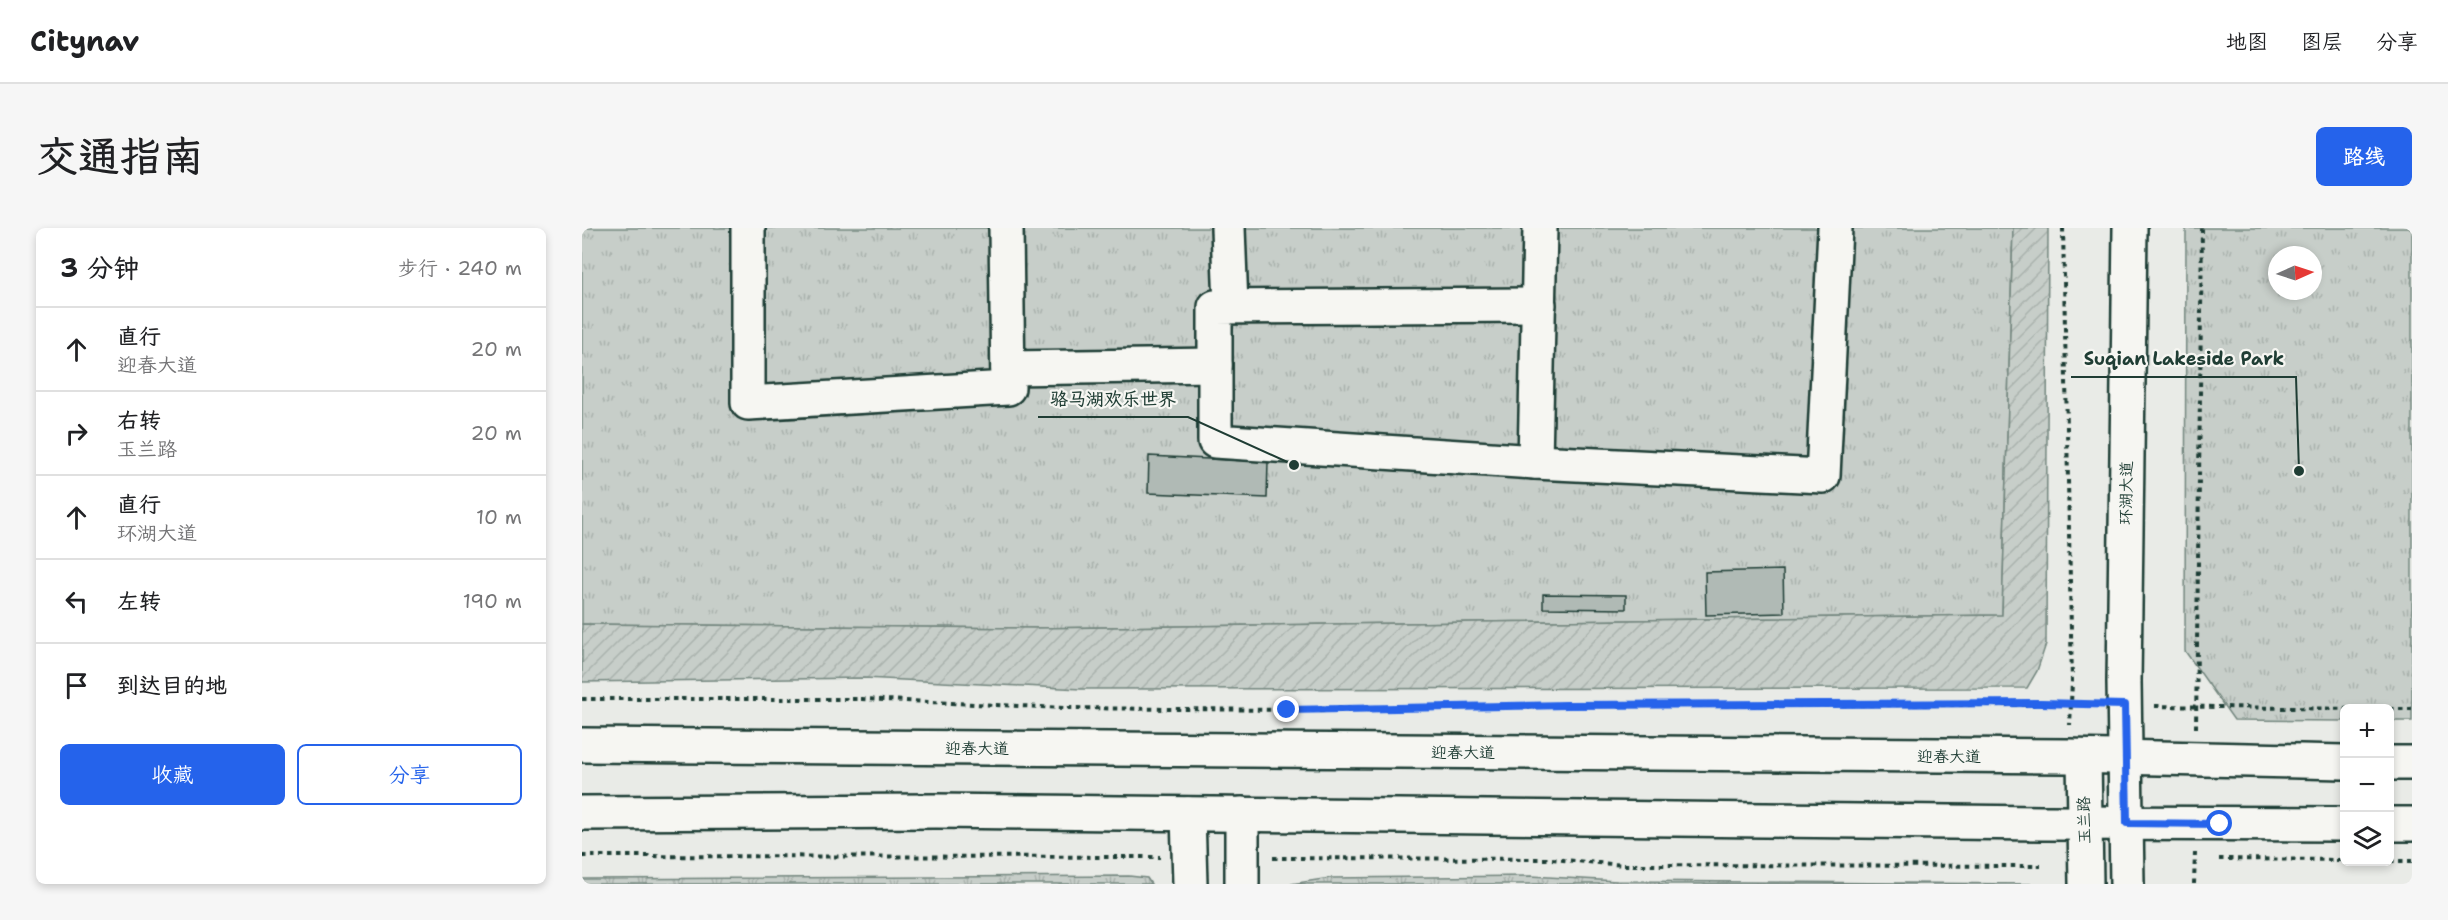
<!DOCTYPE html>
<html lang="zh">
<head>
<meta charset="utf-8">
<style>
  :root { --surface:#fff; --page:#f6f6f6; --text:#202124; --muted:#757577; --line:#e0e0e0; --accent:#2563eb }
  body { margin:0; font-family:"Shantell Sans","LXGW WenKai TC",sans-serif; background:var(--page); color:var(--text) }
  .controls { position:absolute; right:18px; bottom:18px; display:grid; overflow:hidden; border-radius:9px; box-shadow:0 3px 9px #0003 }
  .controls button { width:54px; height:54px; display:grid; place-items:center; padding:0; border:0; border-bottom:2px solid var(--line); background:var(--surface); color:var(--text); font:30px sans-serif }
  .compass { position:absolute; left:1686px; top:18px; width:54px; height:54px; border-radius:50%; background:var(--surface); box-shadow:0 3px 9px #0003; rotate:87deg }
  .stop { position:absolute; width:18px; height:18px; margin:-14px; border:4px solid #2563eb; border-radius:50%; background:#fff }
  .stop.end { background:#2563eb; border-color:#fff; box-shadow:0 2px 6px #0008 }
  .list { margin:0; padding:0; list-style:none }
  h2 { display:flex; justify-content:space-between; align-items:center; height:78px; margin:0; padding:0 24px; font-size:26px }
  h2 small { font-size:20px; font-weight:400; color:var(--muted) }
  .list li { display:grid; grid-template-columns:39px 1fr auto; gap:18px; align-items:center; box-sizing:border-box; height:84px; padding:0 24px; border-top:2px solid var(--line) }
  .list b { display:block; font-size:22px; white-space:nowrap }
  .list p { margin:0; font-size:20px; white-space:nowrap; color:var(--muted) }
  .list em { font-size:20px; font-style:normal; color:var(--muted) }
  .actions { display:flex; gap:12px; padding:18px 24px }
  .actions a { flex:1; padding:14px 0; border:2px solid var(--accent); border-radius:9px; text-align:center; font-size:21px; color:var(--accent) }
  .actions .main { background:var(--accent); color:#fff }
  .icon { flex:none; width:33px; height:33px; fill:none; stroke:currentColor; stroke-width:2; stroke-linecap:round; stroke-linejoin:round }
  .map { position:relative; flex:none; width:1830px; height:656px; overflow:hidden; border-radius:9px }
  header { display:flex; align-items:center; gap:36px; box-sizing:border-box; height:84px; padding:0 30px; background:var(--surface); border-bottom:2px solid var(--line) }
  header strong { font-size:28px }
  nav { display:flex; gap:33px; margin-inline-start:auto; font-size:21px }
  .intro { display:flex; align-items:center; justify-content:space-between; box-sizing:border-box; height:144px; padding:0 36px }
  h1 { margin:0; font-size:42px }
  .button { padding:15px 27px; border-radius:9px; background:var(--accent); color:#fff; font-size:21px; font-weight:700 }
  main { display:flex; gap:36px; padding:0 36px }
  aside { flex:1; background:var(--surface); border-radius:9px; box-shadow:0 3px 9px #0003 }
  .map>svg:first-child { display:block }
  .grass { fill:url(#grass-tufts); stroke:#73867e; stroke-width:1.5; fill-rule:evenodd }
  .garden { fill:url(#garden-furrows); stroke:#73867e; stroke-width:1.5 }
  .building { fill:#b0bab5; stroke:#1f3d34; stroke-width:1.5 }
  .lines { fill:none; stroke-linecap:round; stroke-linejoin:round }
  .minor-casing { stroke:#1f3d34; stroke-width:38 }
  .major-casing { stroke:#1f3d34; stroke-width:38 }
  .path { stroke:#1f3d34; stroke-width:4; stroke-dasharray:4.5 4.5; stroke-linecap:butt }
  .minor { stroke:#f6f6f2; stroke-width:33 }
  .major { stroke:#f6f6f2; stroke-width:33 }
  .route { stroke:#2563eb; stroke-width:8 }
  .labels { text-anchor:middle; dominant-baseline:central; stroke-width:4.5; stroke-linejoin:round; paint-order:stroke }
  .street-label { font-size:16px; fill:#1f3d34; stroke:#f6f6f2 }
  .leader { fill:none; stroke:#1f3d34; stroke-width:2 }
  .callout-dot { fill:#1f3d34; stroke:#f6f6f2; stroke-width:2 }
  .callout-label { font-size:18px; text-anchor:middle; font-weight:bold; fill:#1f3d34; stroke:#f6f6f2; stroke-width:4.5; stroke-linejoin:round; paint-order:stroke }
</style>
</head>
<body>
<header>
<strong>Citynav</strong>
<nav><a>地图</a><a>图层</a><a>分享</a></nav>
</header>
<div class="intro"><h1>交通指南</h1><a class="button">路线</a></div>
<main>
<aside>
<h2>3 分钟<small>步行 · 240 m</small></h2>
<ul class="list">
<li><svg class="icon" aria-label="ahead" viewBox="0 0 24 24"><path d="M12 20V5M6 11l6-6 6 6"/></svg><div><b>直行</b><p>迎春大道</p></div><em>20 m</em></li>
<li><svg class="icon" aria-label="right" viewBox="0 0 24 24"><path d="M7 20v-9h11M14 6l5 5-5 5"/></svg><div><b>右转</b><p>玉兰路</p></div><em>20 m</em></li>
<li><svg class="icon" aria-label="ahead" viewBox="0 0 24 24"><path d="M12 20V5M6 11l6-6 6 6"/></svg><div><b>直行</b><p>环湖大道</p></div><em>10 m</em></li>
<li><svg class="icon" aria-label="left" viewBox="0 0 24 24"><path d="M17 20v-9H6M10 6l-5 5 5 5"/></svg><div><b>左转</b></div><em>190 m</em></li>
<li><svg class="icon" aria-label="arrive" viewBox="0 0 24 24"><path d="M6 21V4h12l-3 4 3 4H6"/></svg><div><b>到达目的地</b></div></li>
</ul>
<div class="actions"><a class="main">收藏</a><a>分享</a></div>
</aside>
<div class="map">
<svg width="1830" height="656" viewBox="0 0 1830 656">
  <defs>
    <pattern id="grass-tufts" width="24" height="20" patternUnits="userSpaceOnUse" patternTransform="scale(1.5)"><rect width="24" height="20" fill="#c7cec9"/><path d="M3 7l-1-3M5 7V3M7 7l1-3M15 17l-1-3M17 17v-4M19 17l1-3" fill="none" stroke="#aab2ad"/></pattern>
    <pattern id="garden-furrows" width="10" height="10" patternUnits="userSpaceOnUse" patternTransform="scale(1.5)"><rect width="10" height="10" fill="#c7cec9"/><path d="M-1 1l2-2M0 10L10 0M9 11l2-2" fill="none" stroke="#aab2ad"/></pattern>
  </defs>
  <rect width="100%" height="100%" fill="#e9ebe7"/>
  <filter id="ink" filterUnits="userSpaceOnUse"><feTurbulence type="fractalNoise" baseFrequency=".0167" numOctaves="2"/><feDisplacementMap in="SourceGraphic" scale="12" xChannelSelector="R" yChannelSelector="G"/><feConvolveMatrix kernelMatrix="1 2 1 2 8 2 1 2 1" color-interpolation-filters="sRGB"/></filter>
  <g filter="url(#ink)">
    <g class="grass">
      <polygon points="0,0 1431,0 1420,387 453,400 0,396"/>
      <path d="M 1604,0 L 1830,0 L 1830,493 L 1808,493 L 1808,481 L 1762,481 L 1762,493 L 1652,492 L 1603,423 ZM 1695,27 L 1731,27 L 1731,63 L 1695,63 Z"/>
      <polygon points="547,648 565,650 569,656 0,656 0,651"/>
      <polygon points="949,648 1035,653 1452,656 709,656 748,650"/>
    </g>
    <polygon class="garden" points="1431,0 1466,0 1464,416 1455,443 1445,460 499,461 282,450 0,454 0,396 453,400 1420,387"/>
    <g class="building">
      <polygon points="567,228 686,234 685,270 566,265"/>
      <polygon points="1201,342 1202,385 1124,387 1123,344"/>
      <polygon points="961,366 1044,367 1044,381 961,380"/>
    </g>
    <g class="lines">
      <g class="minor-casing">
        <g id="minor">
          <polyline points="166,0 166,175 426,160 424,0"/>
          <polyline points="646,0 649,78"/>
          <polyline points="957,77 633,79 633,213 953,234 1241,248 1253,0"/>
          <polyline points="426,140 633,137"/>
          <polyline points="953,234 958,0"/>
          <polyline points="1502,529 1504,656"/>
          <polyline points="606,586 608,656"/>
          <polyline points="660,586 660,656"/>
          <polyline points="1545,656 1542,454 1548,0"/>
        </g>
      </g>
      <g class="major-casing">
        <g id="major">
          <polyline points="0,517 1486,528 1762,534"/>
          <polyline points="1808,535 1830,535"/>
          <polyline points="0,585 354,583 1459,595 1762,596"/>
          <polyline points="1808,596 1830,596"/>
        </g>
      </g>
      <g class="path">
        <polyline points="1481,0 1490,454 1488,497"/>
        <polyline points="0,471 280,471 483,480 705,482 985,477 1512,476"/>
        <polyline points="1573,478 1771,481"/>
        <polyline points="1808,481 1830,481"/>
        <polyline points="1614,500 1620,0"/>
        <polyline points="0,628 578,629"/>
        <polyline points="691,630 969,631 1042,637 1459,638"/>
        <polyline points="1637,631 1762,632"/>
        <polyline points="1808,633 1830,633"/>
        <polyline points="1612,656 1613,625"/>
      </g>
      <use href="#minor" class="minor"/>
      <use href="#major" class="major"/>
    </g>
  </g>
  <g class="lines" filter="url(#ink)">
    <polyline class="route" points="705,482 985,477 1459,475 1543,477 1545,595 1638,596"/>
  </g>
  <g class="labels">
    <g class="street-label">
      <text transform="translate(1544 265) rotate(-89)">环湖大道</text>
      <text x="395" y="520">迎春大道</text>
      <text x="881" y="524">迎春大道</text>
      <text x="1367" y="528">迎春大道</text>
      <text transform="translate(1502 592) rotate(-91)">玉兰路</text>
    </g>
  </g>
  <path class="leader" d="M1717 243L1714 149H1489M712 237L606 189H456"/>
  <g class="callout-dot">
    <circle cx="1717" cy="243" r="6"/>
    <circle cx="712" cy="237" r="6"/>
  </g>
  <g class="callout-label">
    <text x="1602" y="137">Suqian Lakeside Park</text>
    <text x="531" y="177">骆马湖欢乐世界</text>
  </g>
</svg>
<div class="controls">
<button>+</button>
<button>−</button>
<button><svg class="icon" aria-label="layers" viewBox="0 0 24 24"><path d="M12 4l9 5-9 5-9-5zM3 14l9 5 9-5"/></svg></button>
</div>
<svg class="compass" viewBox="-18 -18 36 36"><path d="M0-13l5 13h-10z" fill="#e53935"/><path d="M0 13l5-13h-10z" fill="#757577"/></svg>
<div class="stop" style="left:1638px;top:596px"></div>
<div class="stop end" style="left:705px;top:482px"></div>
</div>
</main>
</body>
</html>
